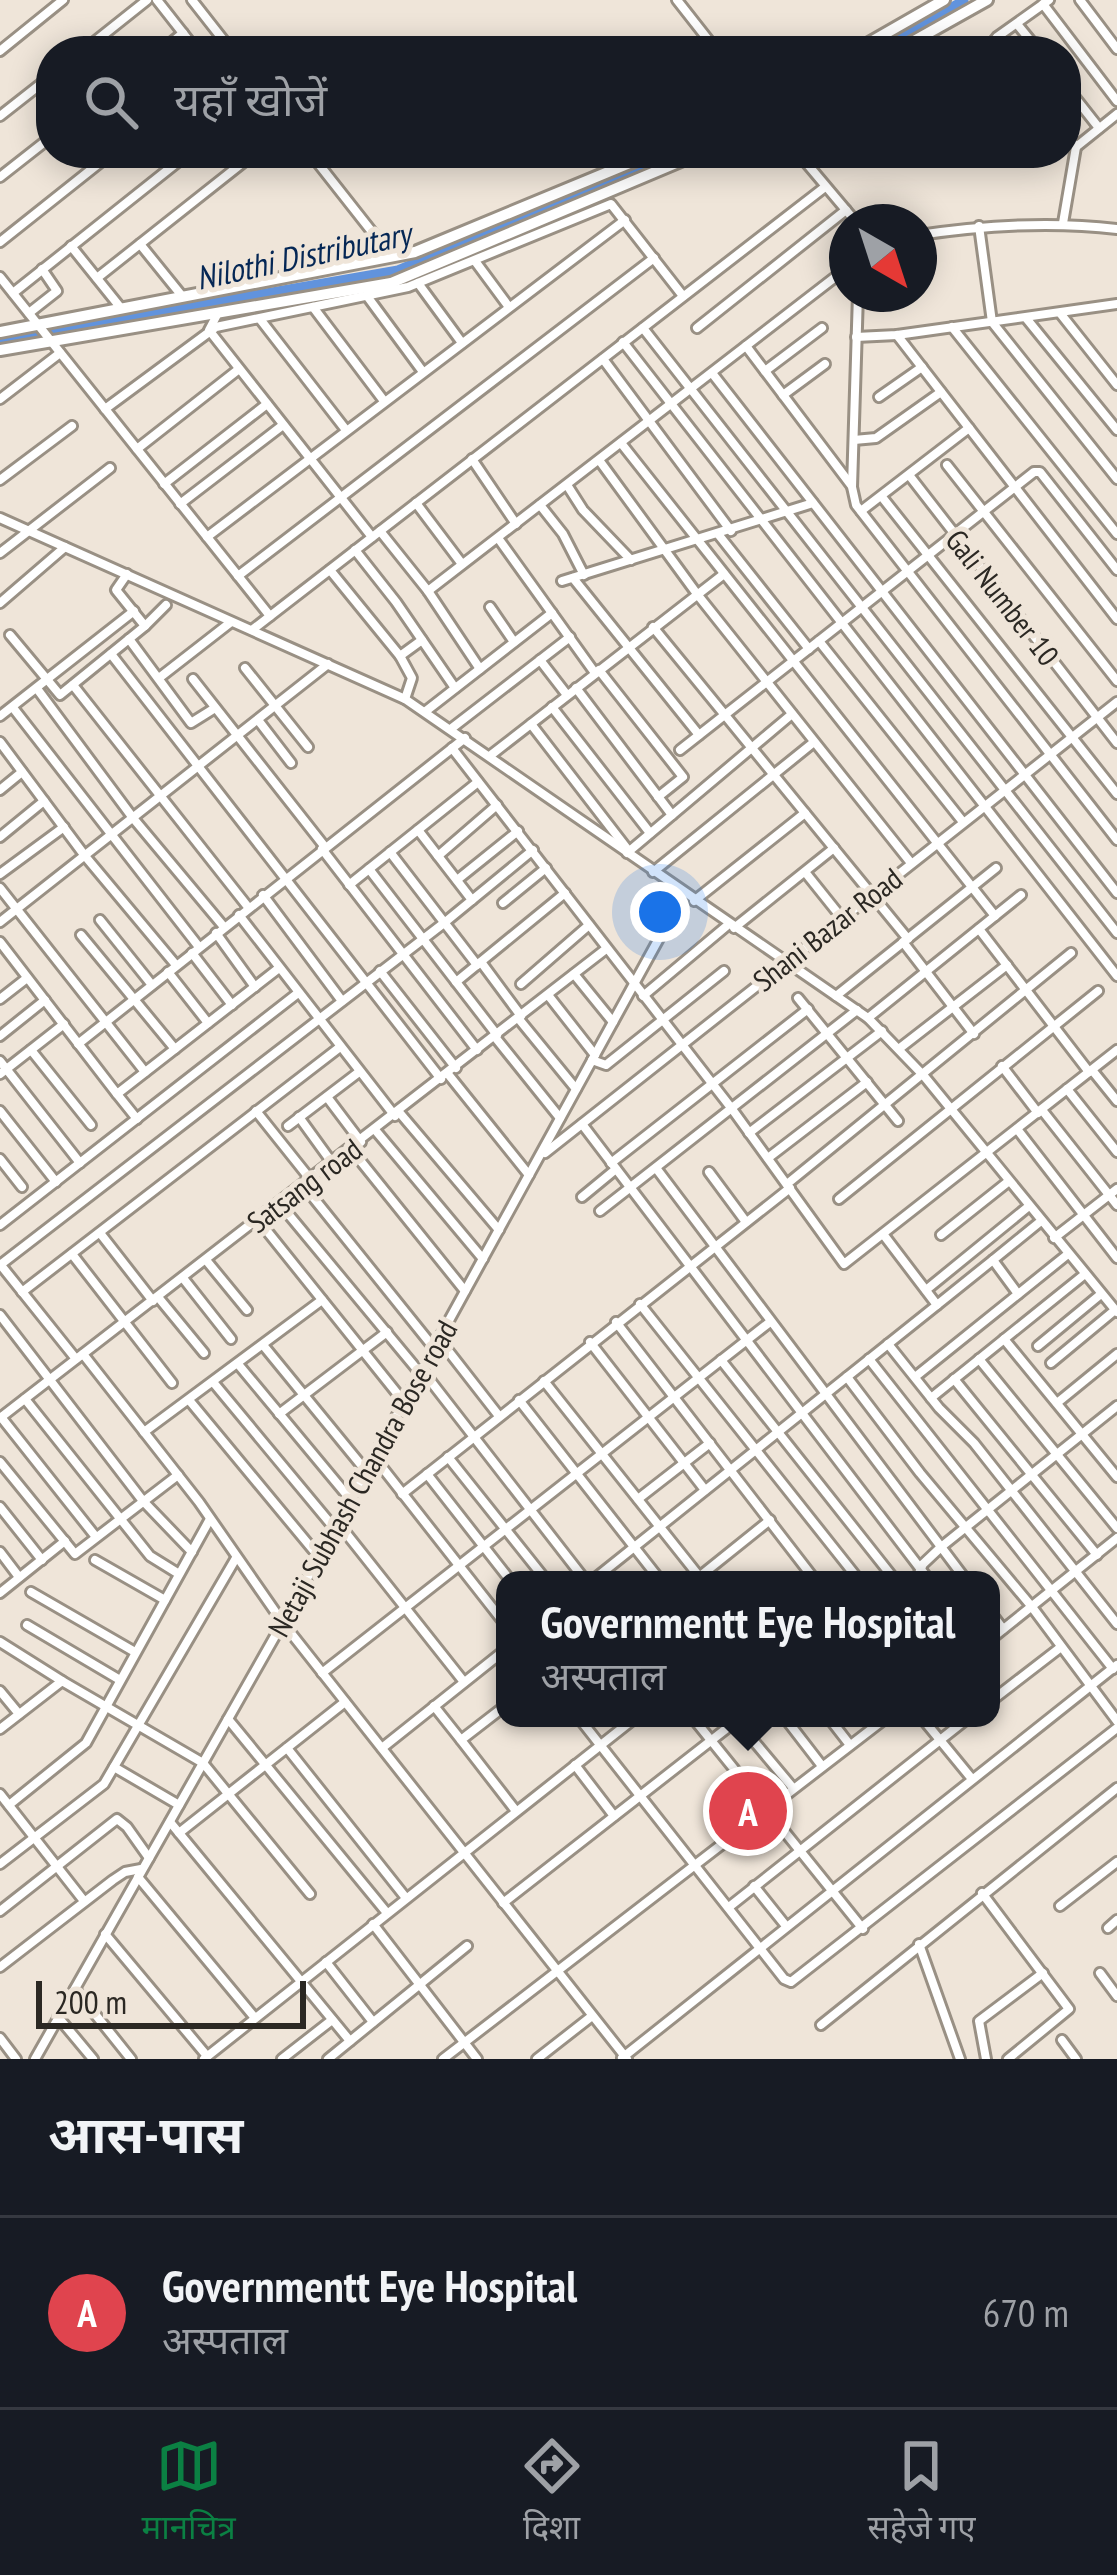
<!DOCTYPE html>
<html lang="hi">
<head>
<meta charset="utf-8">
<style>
  :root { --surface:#171b24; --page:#242831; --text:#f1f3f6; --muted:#9ea1a6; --line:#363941; --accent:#0b8043 }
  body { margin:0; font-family:"PT Sans Narrow","Noto Sans Devanagari",sans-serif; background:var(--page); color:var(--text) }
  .compass { position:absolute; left:829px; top:204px; width:108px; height:108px; border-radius:50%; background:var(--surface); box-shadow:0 6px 30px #0003; rotate:141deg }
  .scale { position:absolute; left:36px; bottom:30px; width:270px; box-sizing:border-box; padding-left:12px; border:6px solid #2b2823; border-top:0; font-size:33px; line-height:42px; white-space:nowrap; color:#2b2823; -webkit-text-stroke:9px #efe5d9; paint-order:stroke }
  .you { position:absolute; left:660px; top:912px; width:42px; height:42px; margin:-30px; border:9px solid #fff; border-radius:50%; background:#1a73e8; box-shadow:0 0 0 18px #1a73e833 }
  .badge { display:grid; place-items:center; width:78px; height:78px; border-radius:50%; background:var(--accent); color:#fff; font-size:39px; font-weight:700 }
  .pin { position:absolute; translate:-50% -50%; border:6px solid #fff; box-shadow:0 3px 12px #0006 }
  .popup { position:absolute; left:496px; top:1571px; width:504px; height:156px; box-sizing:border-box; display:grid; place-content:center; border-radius:24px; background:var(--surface); filter:drop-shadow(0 3px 9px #0005); font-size:39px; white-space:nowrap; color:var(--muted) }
  .popup b { font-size:45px; color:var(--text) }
  .popup::after { content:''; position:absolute; left:50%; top:100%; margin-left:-24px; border:24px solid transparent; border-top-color:var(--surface) }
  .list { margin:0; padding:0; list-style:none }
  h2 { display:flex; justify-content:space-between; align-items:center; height:156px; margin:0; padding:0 48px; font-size:51px }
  h2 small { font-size:39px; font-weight:400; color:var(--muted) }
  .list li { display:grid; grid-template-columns:78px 1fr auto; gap:36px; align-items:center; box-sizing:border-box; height:192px; padding:0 48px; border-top:3px solid var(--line) }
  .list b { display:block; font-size:45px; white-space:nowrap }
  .list p { margin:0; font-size:39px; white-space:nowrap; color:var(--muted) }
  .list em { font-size:39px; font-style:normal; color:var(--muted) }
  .icon { flex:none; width:66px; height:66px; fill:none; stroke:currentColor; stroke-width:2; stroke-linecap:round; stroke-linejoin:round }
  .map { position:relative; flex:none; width:1117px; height:2059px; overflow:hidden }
  .search { position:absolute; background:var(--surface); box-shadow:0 6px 30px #0003; left:36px; right:36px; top:36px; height:132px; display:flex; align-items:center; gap:30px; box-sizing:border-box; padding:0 42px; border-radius:48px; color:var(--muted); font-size:45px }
  .sheet { height:348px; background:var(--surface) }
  nav { display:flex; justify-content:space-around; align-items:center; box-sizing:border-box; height:168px; border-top:3px solid var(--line); background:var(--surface); font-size:33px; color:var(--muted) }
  nav a { display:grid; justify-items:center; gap:6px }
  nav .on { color:var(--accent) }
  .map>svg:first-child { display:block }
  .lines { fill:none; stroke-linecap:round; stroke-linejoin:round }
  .canal { stroke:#6193dd; stroke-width:9 }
  .minor-casing { stroke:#999084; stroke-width:14 }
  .tertiary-casing { stroke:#999084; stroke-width:16 }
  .minor { stroke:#fff; stroke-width:8 }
  .tertiary { stroke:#fff; stroke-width:10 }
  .labels { text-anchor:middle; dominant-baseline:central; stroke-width:10; stroke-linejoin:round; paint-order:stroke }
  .street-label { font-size:30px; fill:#2b2823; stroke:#efe5d9 }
  .water-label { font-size:33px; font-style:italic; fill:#052755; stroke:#efe5d9 }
</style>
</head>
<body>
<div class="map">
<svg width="1117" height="2059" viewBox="0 0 1117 2059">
  <rect width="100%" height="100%" fill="#efe5d9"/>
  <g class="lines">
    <g class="canal">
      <polyline points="876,51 964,0"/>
      <polyline points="0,339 398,270 671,153"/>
    </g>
    <g class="minor-casing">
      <g id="minor">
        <polyline points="157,0 197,51"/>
        <polyline points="192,0 232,51"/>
        <polyline points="677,0 717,51"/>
        <polyline points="1080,0 1117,49"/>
        <polyline points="1043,4 1117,101"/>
        <polyline points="1017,24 1039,51"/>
        <polyline points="0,51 63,0"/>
        <polyline points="83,51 147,0"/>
        <polyline points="161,51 183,33"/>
        <polyline points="998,51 993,42 997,37 1049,0"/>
        <polyline points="1066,86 1099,128"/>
        <polyline points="0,116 51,76"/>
        <polyline points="1076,147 1117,114"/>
        <polyline points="275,153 279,157 285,153"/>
        <polyline points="310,153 391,256"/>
        <polyline points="798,153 856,222"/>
        <polyline points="0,177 51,137"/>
        <polyline points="1063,223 1076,147 1066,134"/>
        <polyline points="979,226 992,322 1117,479"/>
        <path d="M 919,235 C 986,225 1050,221 1117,229"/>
        <polyline points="0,242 112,153"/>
        <polyline points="140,244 182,296"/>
        <polyline points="71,246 120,307"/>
        <polyline points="475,261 509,307"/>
        <polyline points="0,277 270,616"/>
        <polyline points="97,278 255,153"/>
        <polyline points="418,283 462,343"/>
        <polyline points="13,293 189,153"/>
        <polyline points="858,294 852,487 856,505 1117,840"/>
        <polyline points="367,296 423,372"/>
        <polyline points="313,307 384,401"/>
        <polyline points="29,313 57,291 42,269"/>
        <polyline points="218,313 209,330 372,537"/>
        <polyline points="1060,313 1117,385"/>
        <polyline points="1026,318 1117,430"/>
        <polyline points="260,319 346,430"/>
        <polyline points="952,327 1117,534"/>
        <polyline points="643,328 1117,933"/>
        <polyline points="697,328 846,210"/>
        <polyline points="897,335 1117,619"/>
        <polyline points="856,337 897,335 1117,304"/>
        <polyline points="623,342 1117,976"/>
        <polyline points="746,346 851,485"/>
        <polyline points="603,359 731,531"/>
        <polyline points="765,371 822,328"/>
        <polyline points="712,373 1117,893"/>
        <polyline points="783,395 825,364"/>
        <polyline points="879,397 922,367"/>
        <polyline points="0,399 60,353"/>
        <polyline points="105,409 216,327 408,287 611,204 683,296"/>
        <polyline points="854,440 876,438 941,392"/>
        <polyline points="621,443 995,916"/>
        <polyline points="137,449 239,369"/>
        <polyline points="472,459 516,524"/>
        <polyline points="599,460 697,594 911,863"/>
        <polyline points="947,465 1117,681"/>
        <polyline points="909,475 1117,743"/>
        <polyline points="0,480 72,426"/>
        <polyline points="164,484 267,404"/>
        <polyline points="567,485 583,510 631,560"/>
        <polyline points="882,497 1117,794"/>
        <polyline points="416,503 462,564"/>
        <polyline points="180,504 283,425"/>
        <polyline points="540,505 563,534 584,575"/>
        <polyline points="861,511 969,428"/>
        <polyline points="0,518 405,699 868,1018 924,1076 1117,1312"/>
        <polyline points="380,531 428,591 480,669"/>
        <polyline points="718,534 809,649"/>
        <polyline points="207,537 625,220"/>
        <polyline points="498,538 595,673"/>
        <polyline points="355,550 396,602 455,688"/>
        <polyline points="0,553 110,468"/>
        <polyline points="330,570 400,656 422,640"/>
        <polyline points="238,576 654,258"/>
        <polyline points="573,578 699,735"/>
        <polyline points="562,581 813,503"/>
        <polyline points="428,591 847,268"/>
        <polyline points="0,603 65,547"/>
        <polyline points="490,607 514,642"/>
        <polyline points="145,626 166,605"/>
        <polyline points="653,627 908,939"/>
        <polyline points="252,630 825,187"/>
        <polyline points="10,635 60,695 145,626 116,590 127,574"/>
        <polyline points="129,639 191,723 215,708"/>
        <polyline points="819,641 963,822"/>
        <polyline points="111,654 441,1079"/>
        <polyline points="400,656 412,678 405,699"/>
        <polyline points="540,660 567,695"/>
        <polyline points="245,668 308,747"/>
        <polyline points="599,670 683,777 658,797"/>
        <polyline points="159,678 231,622"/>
        <polyline points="193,679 325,847"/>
        <polyline points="73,685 248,907"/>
        <polyline points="576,688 672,815"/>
        <polyline points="38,690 133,818 224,927"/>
        <polyline points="552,707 650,833"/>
        <polyline points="14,709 199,947"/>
        <polyline points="426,711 552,613"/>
        <polyline points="0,716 134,611"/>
        <polyline points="258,720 291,763"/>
        <polyline points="531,724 628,850"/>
        <polyline points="452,728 570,637"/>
        <polyline points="0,742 85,856 176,965"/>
        <polyline points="452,748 732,1109 844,1264 1117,1050"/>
        <polyline points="680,750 1034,472 1040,472 1117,570"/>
        <polyline points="491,755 724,574"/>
        <polyline points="0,790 22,772"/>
        <polyline points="418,830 472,900"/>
        <polyline points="0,837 44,801"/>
        <polyline points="322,849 477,1050"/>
        <polyline points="390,852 477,965"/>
        <polyline points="627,853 792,714"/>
        <polyline points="438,856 497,805"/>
        <polyline points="369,869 497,1035"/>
        <polyline points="653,872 814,742"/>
        <polyline points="805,872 841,917"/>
        <polyline points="0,874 64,827"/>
        <polyline points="457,880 518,831"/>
        <polyline points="349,885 478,782"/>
        <polyline points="0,888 145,1072"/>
        <polyline points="263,895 342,1001"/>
        <polyline points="694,901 805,813"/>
        <polyline points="503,903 546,868"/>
        <polyline points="239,915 395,1116"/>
        <polyline points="100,920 152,985"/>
        <polyline points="0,922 328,664"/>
        <polyline points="734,928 834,848"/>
        <polyline points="979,929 1089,1072"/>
        <polyline points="216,933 255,987"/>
        <polyline points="81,935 175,1049"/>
        <polyline points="0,942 117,1094 279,968"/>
        <polyline points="903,942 974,1034"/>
        <polyline points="192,953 232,1005"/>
        <polyline points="481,962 521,1016"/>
        <polyline points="380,971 456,1068"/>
        <polyline points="168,972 208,1023"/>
        <polyline points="574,974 613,1022"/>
        <polyline points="456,982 565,893"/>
        <polyline points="521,984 589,925"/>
        <polyline points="548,995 595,1055"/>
        <polyline points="643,996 729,924"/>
        <polyline points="836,996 996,868"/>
        <polyline points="798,998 898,1121"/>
        <polyline points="0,999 27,978"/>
        <polyline points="518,1018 576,1089"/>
        <polyline points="868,1018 1021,895"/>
        <polyline points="0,1036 45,1000"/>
        <polyline points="495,1037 560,1118"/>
        <polyline points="78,1044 465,738"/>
        <polyline points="900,1048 1007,965"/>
        <polyline points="31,1050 91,1125"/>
        <polyline points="592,1060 606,1065 724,971"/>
        <polyline points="0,1061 80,1163"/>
        <polyline points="1002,1066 1038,1113"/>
        <polyline points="1092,1070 1117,1101"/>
        <polyline points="0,1074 64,1024"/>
        <polyline points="448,1074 529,1175"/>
        <polyline points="1067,1089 1117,1152"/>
        <polyline points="117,1094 137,1119"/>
        <polyline points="327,1097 361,1142"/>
        <polyline points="1042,1110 1117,1205"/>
        <polyline points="0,1111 56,1182"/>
        <polyline points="256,1111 311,1180"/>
        <polyline points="399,1112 499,1230"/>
        <polyline points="299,1117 333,1164"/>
        <polyline points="582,1124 929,1580"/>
        <polyline points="288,1126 359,1072"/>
        <polyline points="1017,1129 1117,1258"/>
        <polyline points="376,1131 483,1259"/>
        <polyline points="749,1133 882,1031"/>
        <polyline points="351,1149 465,1291"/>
        <polyline points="545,1153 1117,702"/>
        <polyline points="768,1158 867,1082"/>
        <polyline points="0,1159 22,1187"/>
        <polyline points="611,1163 808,1009"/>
        <polyline points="656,1168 966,1580"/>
        <polyline points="709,1172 746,1222"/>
        <polyline points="787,1184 1071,953"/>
        <polyline points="304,1186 434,1348"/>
        <polyline points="582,1197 616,1169"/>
        <polyline points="839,1199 1098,991"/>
        <polyline points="280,1204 420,1373"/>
        <polyline points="600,1211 857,1010"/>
        <polyline points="259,1221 404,1402"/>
        <polyline points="0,1225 298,993"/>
        <polyline points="100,1233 153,1301"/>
        <polyline points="941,1235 1009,1181"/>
        <polyline points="1054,1238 1117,1189"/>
        <polyline points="72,1254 172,1383"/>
        <polyline points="206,1260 247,1310"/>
        <polyline points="993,1260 1041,1221"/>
        <polyline points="0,1264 76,1359"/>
        <polyline points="0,1265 444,923 533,850"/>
        <polyline points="183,1278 231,1339"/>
        <polyline points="926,1290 1029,1206"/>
        <polyline points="22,1292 340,1047"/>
        <polyline points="158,1297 204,1353"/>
        <polyline points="640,1304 859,1580"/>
        <polyline points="937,1305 993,1260 1018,1294"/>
        <polyline points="0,1315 143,1501 192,1552"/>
        <polyline points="616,1322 815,1580"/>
        <polyline points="439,1339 499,1416"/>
        <polyline points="1004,1339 1117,1477"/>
        <polyline points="590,1342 705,1490"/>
        <polyline points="888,1344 939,1408 974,1443 1117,1624"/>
        <polyline points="263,1345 366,1471"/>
        <polyline points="1038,1346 1101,1294"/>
        <polyline points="83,1354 199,1502 283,1623 627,2059"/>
        <polyline points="869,1359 1113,1669"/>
        <polyline points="979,1359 1117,1528"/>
        <polyline points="721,1360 895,1580"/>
        <polyline points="1051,1363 1115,1310"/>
        <polyline points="238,1364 351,1500"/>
        <polyline points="422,1370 585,1580"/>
        <polyline points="847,1377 920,1473 1032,1607 1117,1721"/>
        <polyline points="915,1377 1068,1254"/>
        <polyline points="954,1379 1097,1555"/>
        <polyline points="544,1381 702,1580"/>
        <polyline points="213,1382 335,1529"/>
        <polyline points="931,1398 1085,1274"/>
        <polyline points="25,1399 150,1556 179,1574"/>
        <polyline points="189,1400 319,1557"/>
        <polyline points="519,1400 660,1580"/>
        <polyline points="1057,1403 1117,1354"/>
        <polyline points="279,1414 387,1332"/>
        <polyline points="1,1417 96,1537"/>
        <polyline points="0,1418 606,949"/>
        <polyline points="144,1432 322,1300"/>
        <polyline points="374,1457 505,1624"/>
        <polyline points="448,1457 546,1580"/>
        <polyline points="0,1462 75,1554 178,1475"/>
        <polyline points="427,1474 510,1580"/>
        <polyline points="402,1494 790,1188"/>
        <polyline points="638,1499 710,1443"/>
        <polyline points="0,1507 42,1560"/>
        <polyline points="338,1523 464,1682"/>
        <polyline points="0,1552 19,1577"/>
        <polyline points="95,1560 165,1600"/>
        <polyline points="699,1577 770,1520"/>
        <polyline points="593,1580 937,1305 883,1234"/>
        <polyline points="916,1580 923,1564 941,1547 1117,1406"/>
        <polyline points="31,1592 135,1652"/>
        <polyline points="0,1593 65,1541"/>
        <polyline points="991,1613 1003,1629"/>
        <polyline points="27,1625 120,1680"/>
        <polyline points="991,1639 1117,1538"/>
        <polyline points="0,1642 62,1681"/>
        <polyline points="322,1673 770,1322"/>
        <polyline points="0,1691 19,1714"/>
        <polyline points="991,1701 1061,1647"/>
        <polyline points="434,1706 461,1740"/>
        <polyline points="505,1706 461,1740 516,1811"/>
        <polyline points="579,1718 784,1979 791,1982 1117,1728"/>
        <polyline points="693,1718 863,1929"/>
        <polyline points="785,1718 822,1766"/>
        <polyline points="829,1718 850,1745"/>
        <polyline points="922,1718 972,1779"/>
        <polyline points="228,1719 387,1913"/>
        <polyline points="737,1721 793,1788"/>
        <polyline points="0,1729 62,1681 203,1763 310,1894"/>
        <polyline points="287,1748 406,1898"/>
        <polyline points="382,1748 505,1650"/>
        <polyline points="575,1765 614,1816"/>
        <polyline points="114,1767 179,1805"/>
        <polyline points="0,1794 84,1901"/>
        <polyline points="9,1805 86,1743 210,1519"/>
        <polyline points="170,1822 350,2041"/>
        <polyline points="179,1833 345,1702"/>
        <polyline points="0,1864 104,1784 236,1558"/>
        <polyline points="138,1877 255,2018"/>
        <polyline points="754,1886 786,1926"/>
        <polyline points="982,1893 1069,2009 1008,2059"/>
        <polyline points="503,1903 740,1718"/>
        <polyline points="1060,1906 1117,1862"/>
        <polyline points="729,1907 968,1718"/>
        <polyline points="0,1911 117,1819 127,1827 149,1858"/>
        <polyline points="373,1924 477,2059"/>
        <polyline points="1108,1928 1117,1920"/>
        <polyline points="105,1934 207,2056"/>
        <polyline points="919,1944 960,2059"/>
        <polyline points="326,1962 373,2022"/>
        <polyline points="0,1967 113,1880 125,1872 141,1869"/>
        <polyline points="1100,1973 1117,1996"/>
        <polyline points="75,1989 131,2059"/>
        <polyline points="58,2017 93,2059"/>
        <polyline points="821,2025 1117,1788"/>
        <polyline points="0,2038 16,2059"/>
        <polyline points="1062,2040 1076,2059"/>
        <polyline points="622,2058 1117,1665"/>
        <polyline points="35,2059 287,1615 684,893"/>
        <polyline points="204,2059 635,1718"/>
        <polyline points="282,2059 332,2020"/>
        <polyline points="328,2059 467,1946"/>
        <polyline points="443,2059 886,1718"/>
        <polyline points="537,2059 592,2016"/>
        <polyline points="986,2059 979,2021 1043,1973"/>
      </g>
    </g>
    <g class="tertiary-casing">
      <g id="tertiary">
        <polyline points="855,51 944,0"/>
        <polyline points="896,51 987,0"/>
        <polyline points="0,332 415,252 654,153"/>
        <polyline points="0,350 391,283 700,153"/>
      </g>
    </g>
    <use href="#minor" class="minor"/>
    <use href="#tertiary" class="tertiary"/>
  </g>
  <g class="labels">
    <g class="street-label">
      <text transform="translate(1003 597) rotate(52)">Gali Number 10</text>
      <text transform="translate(827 929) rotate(-38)">Shani Bazar Road</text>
      <text transform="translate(304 1185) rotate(-37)">Satsang road</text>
      <text transform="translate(362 1478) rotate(-61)">Netaji Subhash Chandra Bose road</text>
    </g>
    <g class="water-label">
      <text transform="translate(303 255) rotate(-12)">Nilothi Distributary</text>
    </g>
  </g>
</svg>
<svg class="compass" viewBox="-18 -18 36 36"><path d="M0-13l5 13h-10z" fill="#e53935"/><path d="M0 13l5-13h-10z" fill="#9ea1a6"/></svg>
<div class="scale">200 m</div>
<div class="you"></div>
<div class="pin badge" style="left:748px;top:1811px;background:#e0444e">A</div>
<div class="popup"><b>Governmentt Eye Hospital</b>अस्पताल</div>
<div class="search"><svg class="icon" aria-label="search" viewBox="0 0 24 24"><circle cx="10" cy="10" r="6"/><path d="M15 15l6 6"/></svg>यहाँ खोजें</div>
</div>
<section class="sheet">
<h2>आस-पास<small></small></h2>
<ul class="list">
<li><span class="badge" style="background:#e0444e">A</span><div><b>Governmentt Eye Hospital</b><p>अस्पताल</p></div><em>670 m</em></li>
</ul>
</section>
<nav>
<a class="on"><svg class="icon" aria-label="map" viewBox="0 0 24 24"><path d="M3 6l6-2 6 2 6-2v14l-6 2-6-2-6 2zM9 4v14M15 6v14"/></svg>मानचित्र</a>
<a><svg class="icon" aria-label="directions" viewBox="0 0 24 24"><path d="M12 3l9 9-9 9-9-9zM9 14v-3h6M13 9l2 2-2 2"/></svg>दिशा</a>
<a><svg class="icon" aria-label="saved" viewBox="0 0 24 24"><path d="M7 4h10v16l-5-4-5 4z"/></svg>सहेजे गए</a>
</nav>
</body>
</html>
